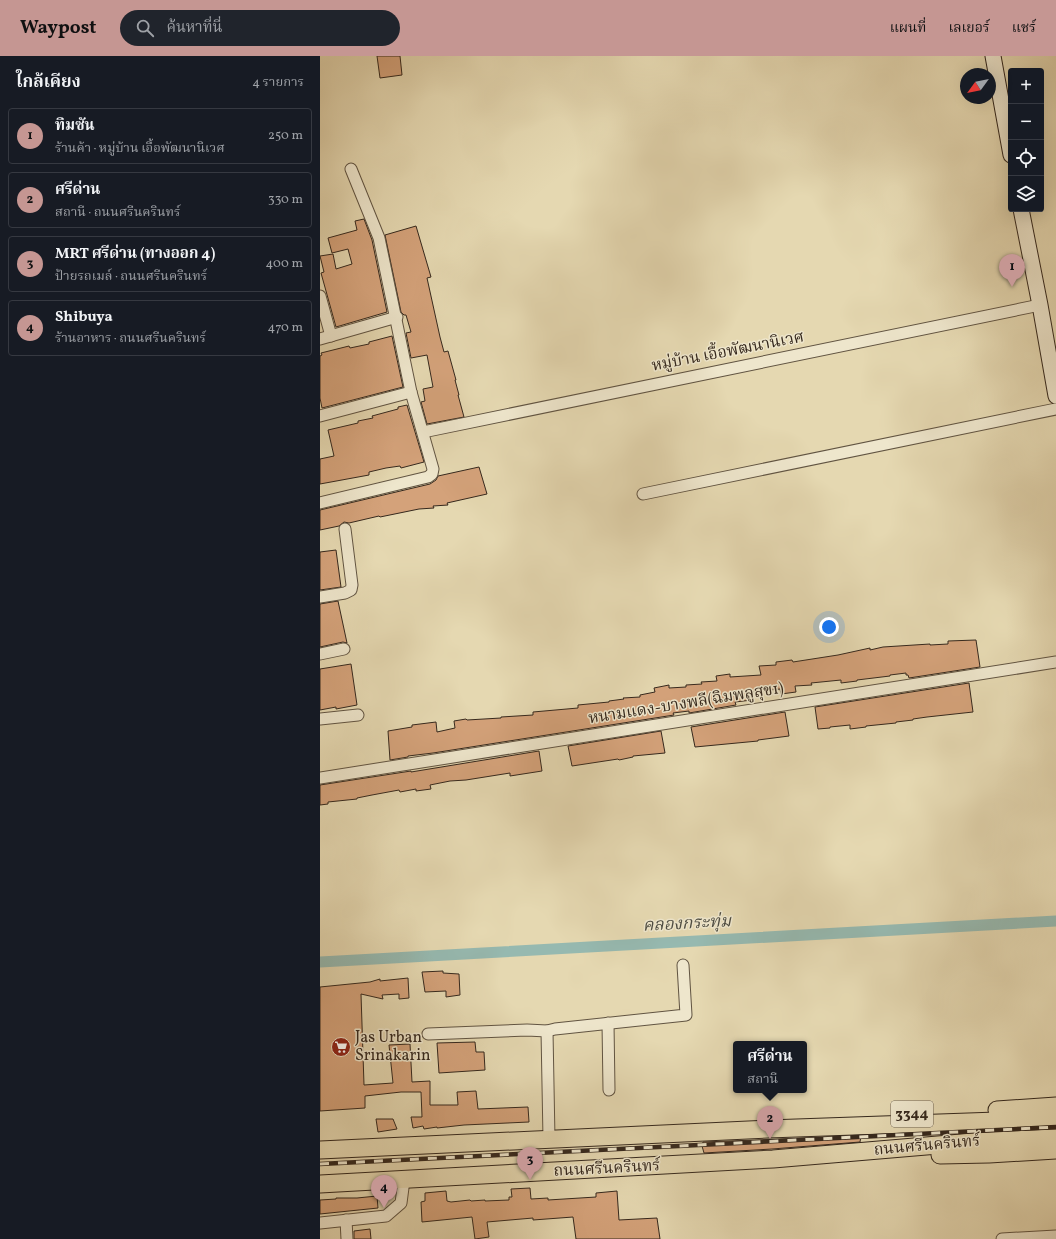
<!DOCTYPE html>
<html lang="th">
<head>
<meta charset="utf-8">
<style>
  :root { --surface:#171b24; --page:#20242c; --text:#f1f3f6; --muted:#9ea1a6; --line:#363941; --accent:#c59692 }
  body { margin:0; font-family:Vollkorn,"Noto Serif Thai",serif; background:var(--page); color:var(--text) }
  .controls { position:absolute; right:12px; top:12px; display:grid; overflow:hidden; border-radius:4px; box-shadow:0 4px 16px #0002 }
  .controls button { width:36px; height:36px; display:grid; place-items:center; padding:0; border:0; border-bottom:1px solid var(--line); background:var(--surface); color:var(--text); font:20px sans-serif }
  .compass { position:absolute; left:640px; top:12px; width:36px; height:36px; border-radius:50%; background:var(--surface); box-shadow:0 4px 16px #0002; rotate:237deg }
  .you { position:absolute; left:509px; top:571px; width:14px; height:14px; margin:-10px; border:3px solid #fff; border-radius:50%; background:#1a73e8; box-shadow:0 0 0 6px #1a73e833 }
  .badge { display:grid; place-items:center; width:26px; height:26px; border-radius:50%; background:var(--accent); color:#111; font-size:13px; font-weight:700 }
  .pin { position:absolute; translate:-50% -33px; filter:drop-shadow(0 1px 2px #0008) }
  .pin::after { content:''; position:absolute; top:21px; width:14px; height:12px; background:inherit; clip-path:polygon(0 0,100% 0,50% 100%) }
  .popup { position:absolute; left:413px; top:985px; width:74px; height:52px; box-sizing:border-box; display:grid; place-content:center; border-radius:4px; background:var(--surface); filter:drop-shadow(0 1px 3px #0005); font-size:13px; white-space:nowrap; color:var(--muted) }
  .popup b { font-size:15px; color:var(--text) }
  .popup::after { content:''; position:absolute; left:50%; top:100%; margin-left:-8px; border:8px solid transparent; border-top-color:var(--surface) }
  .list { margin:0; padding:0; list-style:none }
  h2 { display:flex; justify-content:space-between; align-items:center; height:52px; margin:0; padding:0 16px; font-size:17px }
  h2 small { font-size:13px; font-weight:400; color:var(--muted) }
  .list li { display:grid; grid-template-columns:26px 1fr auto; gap:12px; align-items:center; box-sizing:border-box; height:56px; margin:0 8px 8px; padding:0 8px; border:1px solid var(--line); border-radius:4px }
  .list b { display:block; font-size:15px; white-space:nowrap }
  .list p { margin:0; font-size:13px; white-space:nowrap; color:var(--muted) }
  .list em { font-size:13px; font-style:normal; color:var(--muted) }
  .icon { flex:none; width:22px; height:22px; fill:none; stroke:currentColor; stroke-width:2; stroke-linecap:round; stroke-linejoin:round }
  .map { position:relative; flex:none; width:736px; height:1183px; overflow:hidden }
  header { display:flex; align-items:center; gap:24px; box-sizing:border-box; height:56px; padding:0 20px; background:var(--accent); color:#111 }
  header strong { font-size:19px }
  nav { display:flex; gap:22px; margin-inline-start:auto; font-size:14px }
  .search { width:280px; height:36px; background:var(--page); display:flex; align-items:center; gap:10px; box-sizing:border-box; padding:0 14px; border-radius:22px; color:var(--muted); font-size:15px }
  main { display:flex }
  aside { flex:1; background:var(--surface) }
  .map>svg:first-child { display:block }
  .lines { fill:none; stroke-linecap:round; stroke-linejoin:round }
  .canal { stroke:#96b9b0; stroke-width:11 }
  .building { fill:#d4a27a; stroke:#35281d }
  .street-casing { stroke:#615442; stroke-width:13 }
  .secondary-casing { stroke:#35281d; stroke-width:17 }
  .primary-casing { stroke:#35281d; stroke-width:19 }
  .street { stroke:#eee6cc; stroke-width:11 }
  .secondary { stroke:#eee6cc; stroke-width:15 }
  .primary { stroke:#e5d8b1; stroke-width:17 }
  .rail-casing { stroke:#35281d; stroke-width:4.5 }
  .rail { stroke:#eee6cc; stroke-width:3; stroke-dasharray:9; stroke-linecap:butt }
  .labels { text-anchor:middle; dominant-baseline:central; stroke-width:3; stroke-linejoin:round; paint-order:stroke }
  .shield { fill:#eee6cc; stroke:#6c6152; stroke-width:1 }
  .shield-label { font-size:15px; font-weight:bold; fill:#35281d }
  .street-label { font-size:16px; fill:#35281d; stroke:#eee6cc }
  .poi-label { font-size:16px; fill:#35281d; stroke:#eee6cc; text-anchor:start }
  .water-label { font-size:17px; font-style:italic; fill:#4d4c42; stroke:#eee6cc }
</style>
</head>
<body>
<header>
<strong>Waypost</strong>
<div class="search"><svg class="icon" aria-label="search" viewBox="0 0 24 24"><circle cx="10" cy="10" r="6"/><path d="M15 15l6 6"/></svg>ค้นหาที่นี่</div>
<nav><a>แผนที่</a><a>เลเยอร์</a><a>แชร์</a></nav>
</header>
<main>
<aside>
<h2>ใกล้เคียง<small>4 รายการ</small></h2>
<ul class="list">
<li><span class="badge">1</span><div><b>ทิมซัน</b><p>ร้านค้า · หมู่บ้าน เอื้อพัฒนานิเวศ</p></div><em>250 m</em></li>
<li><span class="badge">2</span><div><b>ศรีด่าน</b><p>สถานี · ถนนศรีนครินทร์</p></div><em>330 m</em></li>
<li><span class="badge">3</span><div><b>MRT ศรีด่าน (ทางออก 4)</b><p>ป้ายรถเมล์ · ถนนศรีนครินทร์</p></div><em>400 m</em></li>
<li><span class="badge">4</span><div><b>Shibuya</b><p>ร้านอาหาร · ถนนศรีนครินทร์</p></div><em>470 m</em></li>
</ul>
</aside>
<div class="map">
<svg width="736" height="1183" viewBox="0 0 736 1183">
  <rect width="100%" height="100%" fill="#e5d8b1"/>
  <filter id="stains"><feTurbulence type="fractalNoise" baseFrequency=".005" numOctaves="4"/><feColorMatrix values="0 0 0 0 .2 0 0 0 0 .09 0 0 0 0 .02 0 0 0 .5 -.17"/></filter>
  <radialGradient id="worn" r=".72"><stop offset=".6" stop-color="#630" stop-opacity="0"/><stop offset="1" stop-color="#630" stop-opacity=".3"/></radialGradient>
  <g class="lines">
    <polyline class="canal" points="0,906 736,865"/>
  </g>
  <g class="building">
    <polygon points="57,0 80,0 82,19 60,22"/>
    <polygon points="44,163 52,184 67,256 16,271 1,217 4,216 0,200 13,198 16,213 32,208 28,193 12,197 8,182 37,174 35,165"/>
    <polygon points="96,170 111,221 107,222 120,281 124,296 128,295 136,324 135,324 139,339 138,339 144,361 107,368 101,346 105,345 103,333 113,331 107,299 91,302 86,277 91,276 86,259 84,259 81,256 65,179"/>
    <polygon points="72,280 83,331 2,352 0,342 0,300 2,299 1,297 29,290 30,292 49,288 49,286"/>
    <polygon points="87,349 104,406 81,412 80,410 66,412 49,416 49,419 0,428 0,403 14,400 8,374 38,367 38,365 53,362 52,360 78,353 78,351"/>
    <polygon points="159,411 167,438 127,447 128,449 113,450 114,452 99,453 60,461 59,460 29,467 24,466 19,470 0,474 0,454 110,428 116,424 118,420"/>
    <polygon points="16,494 21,531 0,534 0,496"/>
    <polygon points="18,545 27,587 23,586 0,591 0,548"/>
    <polygon points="656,584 660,611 589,622 588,619 586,619 586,617 570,619 570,620 537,624 537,625 521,627 521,624 491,627 492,629 475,630 476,636 461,638 460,633 431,636 432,644 415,646 416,649 369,657 369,655 353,657 354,659 113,697 88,700 88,701 70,704 68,675 92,671 92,669 116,666 117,676 135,672 134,665 146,663 147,664 181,662 181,661 213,659 213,656 258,652 258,649 289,646 289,645 304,643 303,642 320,641 320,639 335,636 334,632 349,629 349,632 366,631 366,629 382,628 381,626 397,625 396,620 410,618 410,621 441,619 439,610 456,609 456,606 472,604 473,606 518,599 550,592 550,594 563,591 610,588 610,589 628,588 628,585"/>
    <polygon points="31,608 37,649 16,653 16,651 0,654 0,613"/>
    <polygon points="649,627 653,656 607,661 593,663 593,664 576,666 576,667 546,670 546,671 530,673 530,669 510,671 510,672 498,673 495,651"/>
    <polygon points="465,656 469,680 438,684 438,685 375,691 371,671"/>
    <polygon points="341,675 345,697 313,700 313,701 299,704 298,703 252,710 248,690"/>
    <polygon points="219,695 222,715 190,720 190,717 146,724 130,725 110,729 111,733 96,735 96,733 80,736 79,734 52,739 37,742 37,743 8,746 8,748 0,749 0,729 91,715 91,716"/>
    <polygon points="123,915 123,917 139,918 140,939 126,941 126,935 105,936 102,916"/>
    <polygon points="88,922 89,942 79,943 79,938 62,939 63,943 41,938 44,1029 73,1027 69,989 90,988 92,1026 110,1025 110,1049 138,1049 137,1036 156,1035 158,1053 208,1051 209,1066 144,1069 117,1072 117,1071 104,1073 103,1070 93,1072 91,1061 102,1061 101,1036 81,1036 45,1040 45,1052 0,1055 0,931 50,926 60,923 60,925"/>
    <polygon points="155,986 156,996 164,996 165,1014 119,1017 117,987"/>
    <polygon points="56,1063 73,1063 77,1073 58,1076"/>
    <polygon points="541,1080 540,1086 452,1093 384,1097 382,1090 383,1086"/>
    <polygon points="210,1132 211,1143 228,1142 228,1144 276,1141 276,1137 297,1135 299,1164 337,1162 340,1183 256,1183 253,1161 213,1164 213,1162 167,1166 169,1181 155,1183 152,1161 102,1166 101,1146 105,1145 105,1137 126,1135 127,1145 131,1146 150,1144 151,1145 165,1144 165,1145 189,1144 189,1141 192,1141 191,1133"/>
    <polygon points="57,1140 58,1152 0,1158 0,1144 16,1143 16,1142 37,1142"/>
    <polygon points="50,1173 51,1183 34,1183 34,1175"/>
  </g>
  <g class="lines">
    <g class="street-casing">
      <g id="street">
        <polyline points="0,240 11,280"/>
        <polyline points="0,283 77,261"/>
        <polyline points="0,360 91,336"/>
        <polyline points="103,376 720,249"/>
        <polyline points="323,438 736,353"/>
        <polyline points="0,447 108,421 112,418 113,413 91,336 59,182 31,113"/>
        <polyline points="0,541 25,537 31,534 32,529 25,473"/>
        <polyline points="0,598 24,593"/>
        <polyline points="0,663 38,659"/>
        <polyline points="0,722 736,606"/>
        <polyline points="288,967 289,1034"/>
        <polyline points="227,975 235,973 366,959 363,909"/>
        <polyline points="108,978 207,974 227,975 229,1083"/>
        <polyline points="26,1164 27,1183"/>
        <polyline points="0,1167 66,1160 81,1147 84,1124"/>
        <polyline points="682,1183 736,1180"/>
      </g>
    </g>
    <g class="secondary-casing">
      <g id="secondary">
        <polyline points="673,0 691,99"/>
        <polyline points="701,153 720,249 736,340"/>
      </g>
    </g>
    <g class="primary-casing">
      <g id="primary">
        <polyline points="677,1054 736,1050"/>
        <polyline points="0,1094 448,1073 736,1063"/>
        <polyline points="620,1099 669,1098 736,1094"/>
        <polyline points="0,1128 453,1103 665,1085 736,1082"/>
      </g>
    </g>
    <use href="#street" class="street"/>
    <use href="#secondary" class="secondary"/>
    <use href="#primary" class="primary"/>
    <g class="rail-casing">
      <polyline id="rail" points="0,1108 736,1071"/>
    </g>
    <use href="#rail" class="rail"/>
  </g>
  <defs>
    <g id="supermarket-disc" transform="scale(1)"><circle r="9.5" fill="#8f2418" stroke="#eee6cc"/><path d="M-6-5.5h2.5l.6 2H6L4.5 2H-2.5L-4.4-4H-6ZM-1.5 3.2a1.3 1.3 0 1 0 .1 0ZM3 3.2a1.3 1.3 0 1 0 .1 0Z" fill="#fff"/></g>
  </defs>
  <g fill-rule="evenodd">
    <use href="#supermarket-disc" x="21" y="991"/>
  </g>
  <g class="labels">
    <rect class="shield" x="571" y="1045" width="42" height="26" rx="3"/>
    <g class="shield-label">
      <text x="592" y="1058">3344</text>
    </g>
    <g class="street-label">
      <text transform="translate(408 296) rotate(-11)">หมู่บ้าน เอื้อพัฒนานิเวศ</text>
      <text transform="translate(366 648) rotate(-9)">หนามแดง-บางพลี(ฉิมพลูสุข1)</text>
      <text transform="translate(607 1090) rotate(-5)">ถนนศรีนครินทร์</text>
      <text transform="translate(287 1113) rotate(-3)">ถนนศรีนครินทร์</text>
    </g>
    <g class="poi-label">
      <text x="35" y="982">Jas Urban<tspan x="35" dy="18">Srinakarin</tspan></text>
    </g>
    <g class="water-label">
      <text transform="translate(367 868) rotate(-3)">คลองกระทุ่ม</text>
    </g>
  </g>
  <rect width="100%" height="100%" filter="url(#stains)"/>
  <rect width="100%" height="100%" fill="url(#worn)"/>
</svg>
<div class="controls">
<button>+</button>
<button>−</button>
<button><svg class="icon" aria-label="locate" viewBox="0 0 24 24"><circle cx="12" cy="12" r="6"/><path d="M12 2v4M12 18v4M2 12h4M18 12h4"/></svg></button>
<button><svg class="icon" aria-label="layers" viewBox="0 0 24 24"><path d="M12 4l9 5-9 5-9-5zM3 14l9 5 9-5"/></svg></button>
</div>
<svg class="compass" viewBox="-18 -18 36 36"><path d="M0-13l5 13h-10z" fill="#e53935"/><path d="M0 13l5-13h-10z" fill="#9ea1a6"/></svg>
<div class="you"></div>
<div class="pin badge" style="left:692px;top:231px">1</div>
<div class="pin badge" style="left:450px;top:1083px">2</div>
<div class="popup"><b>ศรีด่าน</b>สถานี</div>
<div class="pin badge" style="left:210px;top:1124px">3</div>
<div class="pin badge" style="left:64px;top:1152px">4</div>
</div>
</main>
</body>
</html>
